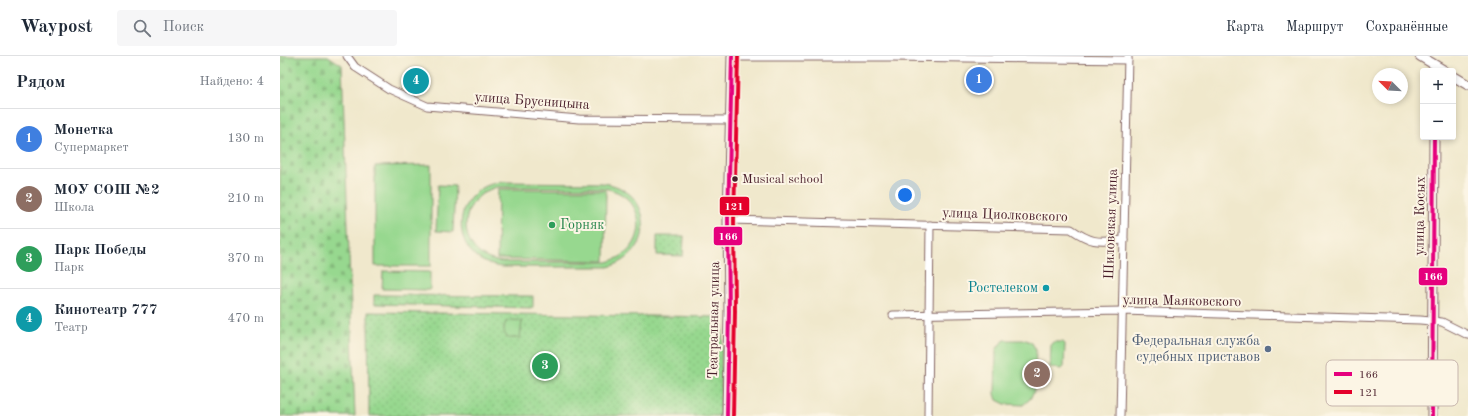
<!DOCTYPE html>
<html lang="ru">
<head>
<meta charset="utf-8">
<style>
  :root { --surface:#fff; --page:#f6f6f7; --text:#1f2937; --muted:#747a83; --line:#e0e1e3; --accent:#1f6fb2 }
  body { margin:0; font-family:"Old Standard TT",serif; background:var(--page); color:var(--text) }
  .controls { position:absolute; right:12px; top:12px; display:grid; overflow:hidden; border-radius:4px; box-shadow:0 2px 6px #0003 }
  .controls button { width:36px; height:36px; display:grid; place-items:center; padding:0; border:0; border-bottom:1px solid var(--line); background:var(--surface); color:var(--text); font:20px sans-serif }
  .compass { position:absolute; left:1092px; top:12px; width:36px; height:36px; border-radius:50%; background:var(--surface); box-shadow:0 2px 6px #0003; rotate:294deg }
  .you { position:absolute; left:625px; top:139px; width:14px; height:14px; margin:-10px; border:3px solid #fff; border-radius:50%; background:#1a73e8; box-shadow:0 0 0 6px #1a73e833 }
  .badge { display:grid; place-items:center; width:26px; height:26px; border-radius:50%; background:var(--accent); color:#fff; font-size:13px; font-weight:700 }
  .pin { position:absolute; translate:-50% -50%; border:2px solid #fff; box-shadow:0 1px 4px #0006 }
  .list { margin:0; padding:0; list-style:none }
  h2 { display:flex; justify-content:space-between; align-items:center; height:52px; margin:0; padding:0 16px; font-size:17px }
  h2 small { font-size:13px; font-weight:400; color:var(--muted) }
  .list li { display:grid; grid-template-columns:26px 1fr auto; gap:12px; align-items:center; box-sizing:border-box; height:60px; padding:0 16px; border-top:1px solid var(--line) }
  .list b { display:block; font-size:15px; white-space:nowrap }
  .list p { margin:0; font-size:13px; white-space:nowrap; color:var(--muted) }
  .list em { font-size:13px; font-style:normal; color:var(--muted) }
  .icon { flex:none; width:22px; height:22px; fill:none; stroke:currentColor; stroke-width:2; stroke-linecap:round; stroke-linejoin:round }
  .map { position:relative; flex:none; width:1188px; height:360px; overflow:hidden }
  header { display:flex; align-items:center; gap:24px; box-sizing:border-box; height:56px; padding:0 20px; background:var(--surface); border-bottom:1px solid var(--line) }
  header strong { font-size:19px }
  nav { display:flex; gap:22px; margin-inline-start:auto; font-size:14px }
  .search { width:280px; height:36px; background:var(--page); display:flex; align-items:center; gap:10px; box-sizing:border-box; padding:0 14px; border-radius:4px; color:var(--muted); font-size:15px }
  main { display:flex }
  aside { flex:1; background:var(--surface) }
  .map>svg:first-child { display:block }
  .cemetery { fill:url(#cemetery-stones); stroke:#707c5d }
  .park { fill:url(#park-dots); stroke:#707c5d }
  .pitch { fill:#97d88f; stroke:#707c5d; fill-rule:evenodd }
  .lines { fill:none; stroke-linecap:round; stroke-linejoin:round }
  .minor-casing { stroke:#846563; stroke-width:9 }
  .tertiary-casing { stroke:#846563; stroke-width:11 }
  .minor { stroke:#fff; stroke-width:7 }
  .tertiary { stroke:#fff; stroke-width:9 }
  .bus-1-casing { stroke:#fcf5e5; stroke-width:7 }
  .bus-2-casing { stroke:#fcf5e5; stroke-width:7 }
  .bus-1 { stroke:#e5007d; stroke-width:4 }
  .bus-2 { stroke:#e4002b; stroke-width:4 }
  .bus-dot { fill:#4a1f2b; stroke:#fcf5e5; stroke-width:1.5 }
  .leisure-dot { fill:#2e9e5b; stroke:#fcf5e5; stroke-width:1.5 }
  .culture-dot { fill:#0f9aa8; stroke:#fcf5e5; stroke-width:1.5 }
  .service-dot { fill:#5c6f8a; stroke:#fcf5e5; stroke-width:1.5 }
  .labels { text-anchor:middle; dominant-baseline:central; stroke-width:4; stroke-linejoin:round; paint-order:stroke }
  .bus-label { font-size:13px; fill:#4a1f2b; stroke:#fcf5e5; text-anchor:start }
  .street-label { font-size:14px; fill:#4a1f2b; stroke:#fcf5e5 }
  .leisure-label { font-size:14px; fill:#27864d; stroke:#fcf5e5; text-anchor:start }
  .culture-label { font-size:14px; fill:#0d838f; stroke:#fcf5e5; text-anchor:end }
  .service-label { font-size:14px; fill:#4e5e75; stroke:#fcf5e5; text-anchor:end }
  .key { fill:#fcf5e5; stroke:#c7b5ad; stroke-width:1 }
  .key-label { font-size:11px; fill:#4a1f2b }
  .line-badge { stroke:#fcf5e5; stroke-width:1.5 }
  .badge-label { font-size:11px; text-anchor:middle; font-weight:bold; fill:#fff }
</style>
</head>
<body>
<header>
<strong>Waypost</strong>
<div class="search"><svg class="icon" aria-label="search" viewBox="0 0 24 24"><circle cx="10" cy="10" r="6"/><path d="M15 15l6 6"/></svg>Поиск</div>
<nav><a>Карта</a><a>Маршрут</a><a>Сохранённые</a></nav>
</header>
<main>
<aside>
<h2>Рядом<small>Найдено: 4</small></h2>
<ul class="list">
<li><span class="badge" style="background:#3f7fe0">1</span><div><b>Монетка</b><p>Супермаркет</p></div><em>130 m</em></li>
<li><span class="badge" style="background:#8d6e63">2</span><div><b>МОУ СОШ №2</b><p>Школа</p></div><em>210 m</em></li>
<li><span class="badge" style="background:#2e9e5b">3</span><div><b>Парк Победы</b><p>Парк</p></div><em>370 m</em></li>
<li><span class="badge" style="background:#0f9aa8">4</span><div><b>Кинотеатр 777</b><p>Театр</p></div><em>470 m</em></li>
</ul>
</aside>
<div class="map">
<svg width="1188" height="360" viewBox="0 0 1188 360">
  <defs>
    <pattern id="cemetery-stones" width="16" height="16" patternUnits="userSpaceOnUse"><rect width="16" height="16" fill="#97d88f"/><path d="M2 7V4a2 2 0 0 1 4 0v3zM10 15v-3a2 2 0 0 1 4 0v3z" fill="#84b97c"/></pattern>
    <pattern id="park-dots" width="8" height="8" patternUnits="userSpaceOnUse"><rect width="8" height="8" fill="#97d88f"/><path d="M2 2h.1M6 6h.1" fill="none" stroke="#84b97c" stroke-width="1.8" stroke-linecap="round"/></pattern>
  </defs>
  <rect width="100%" height="100%" fill="#fcf5e5"/>
  <filter id="ink" filterUnits="userSpaceOnUse"><feTurbulence type="fractalNoise" baseFrequency=".025" numOctaves="2"/><feDisplacementMap in="SourceGraphic" scale="8" xChannelSelector="R" yChannelSelector="G"/><feConvolveMatrix kernelMatrix="1 2 1 2 8 2 1 2 1" color-interpolation-filters="sRGB"/></filter>
  <filter id="wash" filterUnits="userSpaceOnUse"><feTurbulence type="fractalNoise" baseFrequency=".012" numOctaves="4" result="noise"/><feDisplacementMap in="SourceGraphic" scale="16" xChannelSelector="R" yChannelSelector="G"/><feGaussianBlur stdDeviation="0.9" result="paint"/><feColorMatrix in="noise" values="0 0 0 0 0 0 0 0 0 0 0 0 0 0 0 0 0 1.4 0 .05"/><feComposite in="paint" operator="in"/></filter>
  <g filter="url(#wash)">
    <rect width="100%" height="100%" fill="#f0e8cc"/>
    <polygon class="cemetery" points="0,0 48,0 62,9 75,360 0,360"/>
    <g class="park">
      <polygon points="377,180 404,180 403,200 377,199"/>
      <polygon points="94,239 253,240 253,252 94,248"/>
      <polygon points="88,256 443,261 440,360 89,360"/>
    </g>
    <g class="pitch">
      <polygon points="151,109 151,210 95,210 95,110"/>
      <path d="M 223,126 L 322,127 C 374,132 378,198 328,211 L 222,211 C 167,205 168,130 223,126 ZM 217,131 L 322,132 C 368,137 372,195 327,206 L 223,206 C 177,202 173,143 217,131 Z"/>
      <polygon points="158,129 175,130 173,176 156,175"/>
      <polygon points="218,133 326,134 325,205 217,203"/>
      <polygon points="103,215 150,216 150,234 102,233"/>
      <path d="M 232,264 L 242,265 L 240,282 L 228,282 C 223,277 223,272 226,266 Z"/>
      <polygon points="725,284 746,284 752,287 756,294 754,335 750,343 743,349 725,348 717,344 715,338 716,294 720,288"/>
      <polygon points="773,286 783,286 785,288 784,311 782,313 772,312 770,311 771,288"/>
    </g>
  </g>
  <g filter="url(#ink)">
    <g class="lines">
      <g class="minor-casing">
        <g id="minor">
          <polyline points="67,0 75,11 109,33 147,50 299,63 450,64"/>
          <polyline points="452,1 613,1 848,4"/>
          <path d="M 448,164 L 791,173 C 813,188 818,186 844,184"/>
          <polyline points="613,259 842,255 1140,264 1162,266 1188,279"/>
          <polyline points="648,360 650,169"/>
          <polyline points="840,360 848,0"/>
        </g>
      </g>
      <g class="tertiary-casing">
        <g id="tertiary">
          <polyline points="1140,0 1165,15"/>
          <polyline points="1173,20 1188,29"/>
          <polyline points="447,360 449,255 448,164 452,0"/>
          <polyline points="1152,360 1154,81"/>
        </g>
      </g>
      <use href="#minor" class="minor"/>
      <use href="#tertiary" class="tertiary"/>
      <g class="bus-1-casing">
        <g id="bus-1">
          <polyline points="447,360 449,255 448,164 452,0"/>
          <polyline points="1152,360 1154,81"/>
        </g>
      </g>
      <g class="bus-2-casing">
        <polyline id="bus-2" points="453,360 455,255 454,164 458,0"/>
      </g>
      <use href="#bus-1" class="bus-1"/>
      <use href="#bus-2" class="bus-2"/>
    </g>
  </g>
  <circle class="bus-dot" cx="455" cy="123" r="3.5"/>
  <circle class="leisure-dot" cx="272" cy="169" r="4"/>
  <circle class="culture-dot" cx="766" cy="232" r="4"/>
  <circle class="service-dot" cx="988" cy="293" r="4"/>
  <g class="labels">
    <g class="bus-label">
      <text x="462" y="123">Musical school</text>
    </g>
    <g class="street-label">
      <text transform="translate(252 45) rotate(4)">улица Брусницына</text>
      <text transform="translate(725 159) rotate(2)">улица Циолковского</text>
      <text transform="translate(1140 160) rotate(-89)">улица Косых</text>
      <text transform="translate(831 168) rotate(-88)">Шиловская улица</text>
      <text transform="translate(902 245) rotate(1)">улица Маяковского</text>
      <text transform="translate(434 264) rotate(-89)">Театральная улица</text>
    </g>
    <g class="leisure-label">
      <text x="280" y="169">Горняк</text>
    </g>
    <g class="culture-label">
      <text x="758" y="232">Ростелеком</text>
    </g>
    <g class="service-label">
      <text x="980" y="285">Федеральная служба<tspan x="980" dy="16">судебных приставов</tspan></text>
    </g>
  </g>
  <rect x="1046" y="304" width="132" height="46" rx="6" class="key"/>
  <rect x="1054" y="316" width="18" height="4" fill="#e5007d"/>
  <rect x="1054" y="334" width="18" height="4" fill="#e4002b"/>
  <g class="key-label">
    <text x="1079" y="322">166</text>
    <text x="1079" y="340">121</text>
  </g>
  <g class="line-badge">
    <rect x="439" y="140" width="31" height="20" rx="4" fill="#e4002b"/>
    <rect x="433" y="170" width="30" height="20" rx="4" fill="#e5007d"/>
    <rect x="1138" y="211" width="30" height="19" rx="4" fill="#e5007d"/>
  </g>
  <g class="badge-label">
    <text x="454" y="154">121</text>
    <text x="448" y="184">166</text>
    <text x="1153" y="224">166</text>
  </g>
</svg>
<div class="controls">
<button>+</button>
<button>−</button>
</div>
<svg class="compass" viewBox="-18 -18 36 36"><path d="M0-13l5 13h-10z" fill="#e53935"/><path d="M0 13l5-13h-10z" fill="#747a83"/></svg>
<div class="you"></div>
<div class="pin badge" style="left:699px;top:24px;background:#3f7fe0">1</div>
<div class="pin badge" style="left:757px;top:318px;background:#8d6e63">2</div>
<div class="pin badge" style="left:265px;top:310px;background:#2e9e5b">3</div>
<div class="pin badge" style="left:136px;top:25px;background:#0f9aa8">4</div>
</div>
</main>
</body>
</html>
